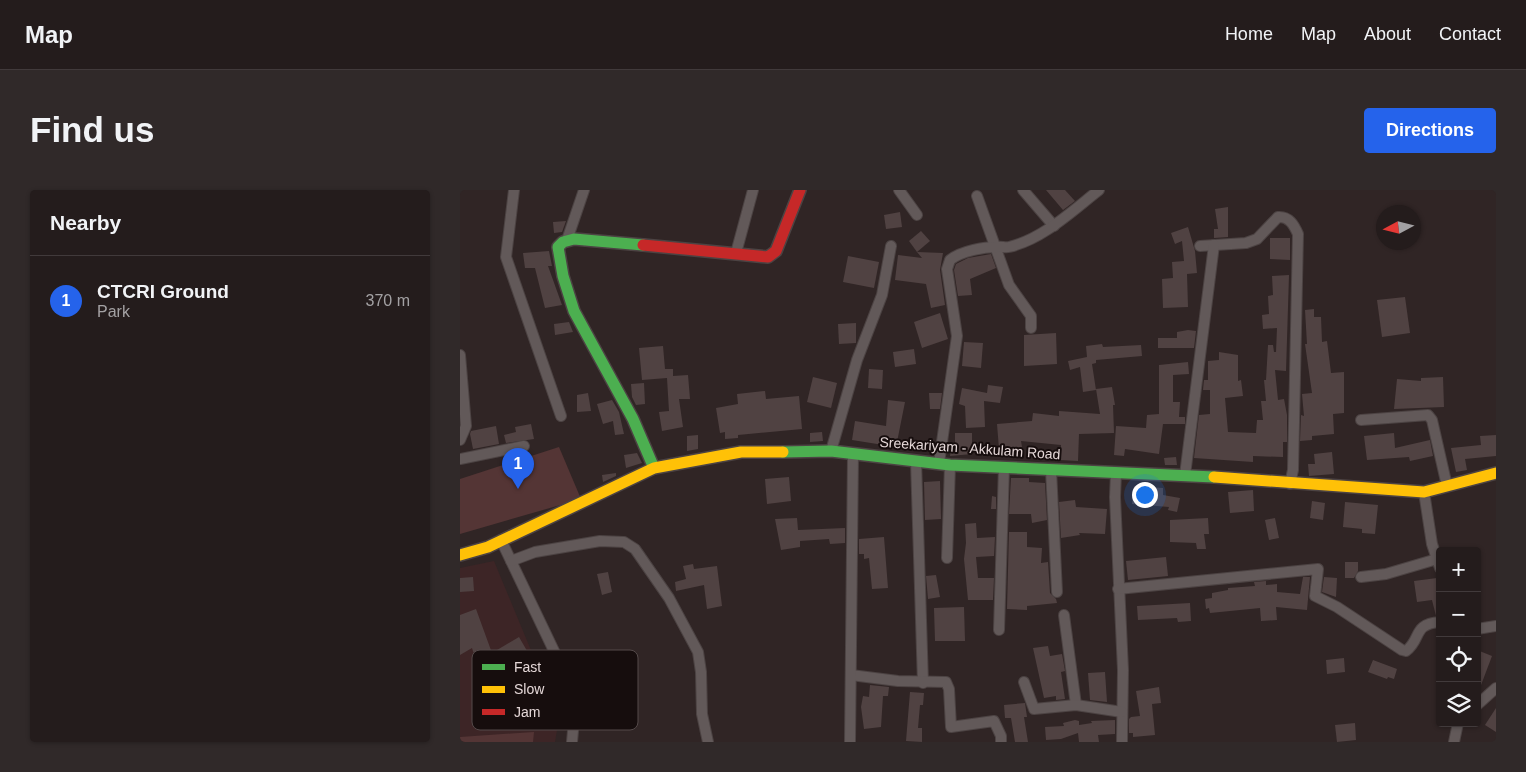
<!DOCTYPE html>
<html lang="en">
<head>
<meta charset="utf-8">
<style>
  :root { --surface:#241c1c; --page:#302929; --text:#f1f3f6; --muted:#a3a1a3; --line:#413a3b; --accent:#2563eb }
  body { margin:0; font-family:Arial,sans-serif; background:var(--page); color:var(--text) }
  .controls { position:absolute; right:15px; bottom:15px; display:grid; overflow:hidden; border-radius:5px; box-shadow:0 1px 4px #0004 }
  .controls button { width:45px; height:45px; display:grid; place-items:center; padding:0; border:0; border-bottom:1px solid var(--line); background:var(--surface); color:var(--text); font:25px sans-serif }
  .compass { position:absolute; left:916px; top:15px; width:45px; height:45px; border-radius:50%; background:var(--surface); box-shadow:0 1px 4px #0004; rotate:263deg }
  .you { position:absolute; left:684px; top:304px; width:18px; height:18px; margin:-12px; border:4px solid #fff; border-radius:50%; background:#1a73e8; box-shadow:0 0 0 8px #1a73e833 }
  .badge { display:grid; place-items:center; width:32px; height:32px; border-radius:50%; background:var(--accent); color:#fff; font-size:16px; font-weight:700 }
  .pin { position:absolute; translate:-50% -41px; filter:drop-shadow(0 1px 2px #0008) }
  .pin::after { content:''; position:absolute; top:26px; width:18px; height:15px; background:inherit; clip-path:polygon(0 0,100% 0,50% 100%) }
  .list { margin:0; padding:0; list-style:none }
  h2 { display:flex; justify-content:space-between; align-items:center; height:65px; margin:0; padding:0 20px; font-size:21px }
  h2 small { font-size:16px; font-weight:400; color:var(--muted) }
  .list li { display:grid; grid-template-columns:32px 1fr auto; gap:15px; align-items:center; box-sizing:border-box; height:90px; padding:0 20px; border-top:1px solid var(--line) }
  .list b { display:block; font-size:19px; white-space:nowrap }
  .list p { margin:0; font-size:16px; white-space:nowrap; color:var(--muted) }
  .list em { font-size:16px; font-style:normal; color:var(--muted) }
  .icon { flex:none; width:28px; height:28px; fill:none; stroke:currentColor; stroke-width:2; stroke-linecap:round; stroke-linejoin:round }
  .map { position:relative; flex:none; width:1036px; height:552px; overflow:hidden; border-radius:5px }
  header { display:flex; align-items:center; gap:30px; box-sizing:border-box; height:70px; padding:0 25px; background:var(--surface); border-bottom:1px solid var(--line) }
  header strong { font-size:24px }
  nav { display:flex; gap:28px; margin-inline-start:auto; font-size:18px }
  .intro { display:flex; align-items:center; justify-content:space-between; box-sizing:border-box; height:120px; padding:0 30px }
  h1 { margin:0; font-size:35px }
  .button { padding:12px 22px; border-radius:5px; background:var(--accent); color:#fff; font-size:18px; font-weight:700 }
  main { display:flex; gap:30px; padding:0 30px }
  aside { flex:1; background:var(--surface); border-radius:5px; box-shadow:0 1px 4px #0004 }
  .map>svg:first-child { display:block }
  .built { fill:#3d2526 }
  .green { fill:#543535 }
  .building { fill:#504242 }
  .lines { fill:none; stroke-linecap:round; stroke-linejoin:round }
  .street-casing { stroke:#4c4343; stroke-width:12 }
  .fast-casing { stroke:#4c4343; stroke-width:14 }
  .slow-casing { stroke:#4c4343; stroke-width:14 }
  .jam-casing { stroke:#4c4343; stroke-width:14 }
  .street { stroke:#625959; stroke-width:10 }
  .fast { stroke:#4caf50; stroke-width:11 }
  .slow { stroke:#ffc107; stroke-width:11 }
  .jam { stroke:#c62828; stroke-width:11 }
  .labels { text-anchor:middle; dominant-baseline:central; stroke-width:4; stroke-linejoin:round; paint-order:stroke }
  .street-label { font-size:14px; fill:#e5d8d8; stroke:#160d0d }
  .key { fill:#160d0d; stroke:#544a4a; stroke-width:1 }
  .key-label { font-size:14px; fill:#e5d8d8 }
</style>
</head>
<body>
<header>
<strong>Map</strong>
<nav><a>Home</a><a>Map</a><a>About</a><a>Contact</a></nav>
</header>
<div class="intro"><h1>Find us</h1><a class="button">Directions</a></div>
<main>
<aside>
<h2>Nearby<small></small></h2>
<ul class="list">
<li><span class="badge">1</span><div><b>CTCRI Ground</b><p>Park</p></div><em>370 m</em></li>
</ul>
</aside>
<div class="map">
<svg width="1036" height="552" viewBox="0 0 1036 552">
  <rect width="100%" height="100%" fill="#302525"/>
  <polygon class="built" points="34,371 99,528 95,552 0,552 0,378"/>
  <g class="green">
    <polygon points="99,257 121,309 0,344 0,289"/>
    <polygon points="74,542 73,552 0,552 0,547"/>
  </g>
  <g class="building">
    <polygon points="586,0 605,0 615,11 603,20"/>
    <polygon points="768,17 768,47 754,48 754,39 758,39 755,19"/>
    <polygon points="440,22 442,37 426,39 424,25"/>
    <polygon points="106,31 102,42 94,43 93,32"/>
    <polygon points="728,37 735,61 737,83 727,84 728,117 703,118 702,89 713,88 712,72 724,71 722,51 715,54 711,43"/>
    <polygon points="461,41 470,51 457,62 449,51"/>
    <polygon points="810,48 830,48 830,70 810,69"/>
    <polygon points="89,61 92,76 88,76 102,115 85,118 75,78 65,78 63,63"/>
    <polygon points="457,62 483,63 480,80 485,115 471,118 466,94 435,90 438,65 462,68"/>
    <polygon points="531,64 536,78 510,89 512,105 498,106 494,80 496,74 508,68"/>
    <polygon points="388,66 419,72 414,98 383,92"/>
    <polygon points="829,85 826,181 815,180 818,210 824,209 827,225 827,252 823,252 823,267 793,266 793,272 734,268 739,225 750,224 750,200 743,200 744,190 748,190 748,171 759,170 759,162 778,165 778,191 781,190 783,206 765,208 768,242 796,243 797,230 803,230 801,211 806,211 804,190 806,190 808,155 813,155 814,162 816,162 817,138 803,139 802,125 809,124 808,106 813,105 812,86"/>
    <polygon points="945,107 950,143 922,147 917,110"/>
    <polygon points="854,119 854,127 861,127 862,152 867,151 871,183 884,182 884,223 873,224 874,244 852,246 852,250 840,251 841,225 844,226 842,204 852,203 845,154 847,154 845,120"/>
    <polygon points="480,123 488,149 462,158 454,132"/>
    <polygon points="109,132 113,142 95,145 94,134"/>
    <polygon points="396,133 396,153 379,154 378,134"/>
    <polygon points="728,140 736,141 734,158 698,158 698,148 717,148 717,142"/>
    <polygon points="596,143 597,174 564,176 564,145"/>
    <polygon points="504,152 523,153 521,178 502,176"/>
    <polygon points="642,154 643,157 681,155 682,166 636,170 636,173 632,174 636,200 623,202 620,177 610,180 608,171 627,167 626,156"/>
    <polygon points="203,156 205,179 213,179 213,186 228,185 230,209 219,209 223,237 202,241 199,222 209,221 207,188 182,190 179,158"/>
    <polygon points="454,159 456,174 435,177 433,162"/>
    <polygon points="728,172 729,184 713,185 713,212 720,212 719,227 725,227 725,234 703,234 699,264 665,259 664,266 654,265 656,236 686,238 687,225 699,224 699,175"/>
    <polygon points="409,179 423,180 422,199 408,198"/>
    <polygon points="353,187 377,193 371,218 347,212"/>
    <polygon points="983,187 984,217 934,219 937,189 961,191 961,188"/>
    <polygon points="184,193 185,214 176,215 172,207 171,194"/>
    <polygon points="528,195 543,197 540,213 524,211 525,237 506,238 505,216 499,214 502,198 527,203"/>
    <polygon points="652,197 655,215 653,215 654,243 619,244 618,271 600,270 601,255 561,251 562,257 539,259 537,234 572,231 573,223 599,226 599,221 640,224 636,199"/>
    <polygon points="305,201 306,209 339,206 342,239 278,245 278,248 265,249 265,242 260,243 256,218 278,214 277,204"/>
    <polygon points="128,203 131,221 117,222 117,205"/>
    <polygon points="469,203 482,203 480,219 470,219"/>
    <polygon points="152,210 159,222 164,244 155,245 153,231 143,234 137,214"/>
    <polygon points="428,210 445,212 436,257 392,250 395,231 426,236"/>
    <polygon points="71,234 74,249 46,253 44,245 56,242 55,237"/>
    <polygon points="36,236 39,254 13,259 10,244 11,241"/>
    <polygon points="362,242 363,251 350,252 350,243"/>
    <polygon points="495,243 512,243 512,264 490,266 492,254 495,254"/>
    <polygon points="934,243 935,258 970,250 973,266 950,271 949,267 907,270 904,246"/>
    <polygon points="238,245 238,259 227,261 227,246"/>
    <polygon points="1036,245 1036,266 1005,269 1007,280 996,282 991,258 1021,255 1020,246"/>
    <polygon points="872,262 874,284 849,286 848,274 855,274 854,264"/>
    <polygon points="177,263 182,273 166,278 164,265"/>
    <polygon points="716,267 717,275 705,275 704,268"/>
    <polygon points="156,283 156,286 143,292 142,285"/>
    <polygon points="329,287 331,311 307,314 305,289"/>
    <polygon points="551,288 569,288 569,292 585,293 587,330 572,333 571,324 549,324"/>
    <polygon points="480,291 481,329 465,330 464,292"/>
    <polygon points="674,296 703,298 703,305 720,308 717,322 708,320 709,317 672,314"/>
    <polygon points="793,300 794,321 770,323 768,302"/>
    <polygon points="532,306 536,307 536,319 531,319"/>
    <polygon points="615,310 616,317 647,319 645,344 619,343 620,345 601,348 599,312"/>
    <polygon points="852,311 865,313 863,330 850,328"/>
    <polygon points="885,312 918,315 915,344 902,343 902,339 883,337"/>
    <polygon points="337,328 338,340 385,338 385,353 370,354 369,349 340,351 340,357 321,360 315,329"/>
    <polygon points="748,328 749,344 744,344 746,359 737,359 736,353 710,352 710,330"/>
    <polygon points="815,328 819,348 809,350 805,330"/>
    <polygon points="516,333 517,348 535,347 534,366 516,367 518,388 534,388 533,410 508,410 504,369 506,353 505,334"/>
    <polygon points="549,342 567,342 567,357 582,358 581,373 588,372 590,403 596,409 597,413 567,416 567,420 547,419"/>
    <polygon points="424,347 428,398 412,399 409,368 404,369 404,364 399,364 399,349"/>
    <polygon points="706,367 708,386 668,390 666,371"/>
    <polygon points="885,372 898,372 898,381 894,388 885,388"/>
    <polygon points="233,374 234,379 257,376 262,416 247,419 244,395 216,401 215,392 226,389 223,376"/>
    <polygon points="148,382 152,402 142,405 137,384"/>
    <polygon points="476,385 480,407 468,409 466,386"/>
    <polygon points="13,387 14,401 0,402 0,388"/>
    <polygon points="843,387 850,387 847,420 816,417 817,430 801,431 800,418 750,423 749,418 746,419 745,409 752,408 752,403 768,400 768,398 795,396 794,392 806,391 806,395 817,394 817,402 840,404"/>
    <polygon points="864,387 877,388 876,407 862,402"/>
    <polygon points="977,388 980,425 976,426 972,410 957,412 954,391"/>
    <polygon points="730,413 731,431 718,432 717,428 678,430 677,416"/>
    <polygon points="504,417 505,451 475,451 474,418"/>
    <polygon points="16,419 32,463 59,447 70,466 40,484 47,505 28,508 12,458 0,465 0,425"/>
    <polygon points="588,456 590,466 602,464 605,481 601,482 605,509 596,510 596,506 584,508 573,458"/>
    <polygon points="1017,460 1032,466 1018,503 1017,503"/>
    <polygon points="884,468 885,482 867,484 866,470"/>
    <polygon points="913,470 937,479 934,489 928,487 927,489 908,482"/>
    <polygon points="645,482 647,512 630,510 628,483"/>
    <polygon points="410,495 429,497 428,506 423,506 421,537 404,539 401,517 403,506 409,507"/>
    <polygon points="699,497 701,513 692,514 695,545 673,547 673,543 669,543 669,529 671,527 680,526 676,501"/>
    <polygon points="450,502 464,503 463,515 460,515 458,538 462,538 462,552 446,551"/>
    <polygon points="565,513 567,527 564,527 568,552 555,552 551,528 545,528 544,515"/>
    <polygon points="1036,518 1036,542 1025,535"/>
    <polygon points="615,530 619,531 619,535 632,533 631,531 655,530 655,544 638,545 639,552 619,552 618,543 601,549 586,550 585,537 604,536 603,533"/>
    <polygon points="895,533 896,550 877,552 875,535"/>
  </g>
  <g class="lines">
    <g class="street-casing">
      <g id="street">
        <polyline points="54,0 46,67 101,226"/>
        <polyline points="439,0 457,25"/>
        <polyline points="563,0 594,36"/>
        <polyline points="517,6 549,95 571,126 571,138"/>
        <polyline points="107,50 124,0"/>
        <path d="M 740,56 L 786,53 L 797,49 L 818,27 C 829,26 834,35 838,44 L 833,280 L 830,294"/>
        <polyline points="276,63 293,0"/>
        <polyline points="0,165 6,236 0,250"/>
        <polyline points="901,230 968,225 972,230 987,296"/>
        <polyline points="371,261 397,170 422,105 431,56"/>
        <polyline points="0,269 64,256"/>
        <polyline points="456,271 463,493"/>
        <path d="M 479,273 L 497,146 L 487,79 L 490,70 C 501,61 524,57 537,57 C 541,56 545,58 549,57 C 583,49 612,21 639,0"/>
        <polyline points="591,280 597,402"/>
        <polyline points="656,283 655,307 663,480 662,552"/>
        <polyline points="725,285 754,55"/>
        <polyline points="964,302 972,354 980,378"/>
        <polyline points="41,350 116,507 112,552"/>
        <polyline points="487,368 490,275"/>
        <polyline points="51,371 75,362 140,351 164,352 175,359 209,408 238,462 241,482 242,524 248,552"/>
        <polyline points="901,387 926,384 977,369"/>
        <path d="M 658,399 L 858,379 L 855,406 L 877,417 L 942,460 L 946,461 C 962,449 952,434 980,432"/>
        <polyline points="604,425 616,515"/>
        <polyline points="1017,439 1036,436"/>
        <polyline points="539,440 544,277"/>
        <polyline points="391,485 438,491 486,492 489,499 491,537 534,531 541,546 541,552"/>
        <polyline points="564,492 574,519 616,515 662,522"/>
        <polyline points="1017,515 1036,498"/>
        <polyline points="390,552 393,264"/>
        <polyline points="994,552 998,533"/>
      </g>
    </g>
    <g class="fast-casing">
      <g id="fast">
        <polyline points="183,55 114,49 103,52 98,57 103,86 114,121 173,229 194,278"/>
        <polyline points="323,262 371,261 490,275 754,287"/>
      </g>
    </g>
    <g class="slow-casing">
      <g id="slow">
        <polyline points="754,287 964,302 1036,283"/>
        <polyline points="0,365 28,357 194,278 281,262 323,262"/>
      </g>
    </g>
    <g class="jam-casing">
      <polyline id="jam" points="183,55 308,67 316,61 340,0"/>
    </g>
    <use href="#street" class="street"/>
    <use href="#fast" class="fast"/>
    <use href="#slow" class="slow"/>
    <use href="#jam" class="jam"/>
  </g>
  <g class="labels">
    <g class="street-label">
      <text transform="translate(510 258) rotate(4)">Sreekariyam - Akkulam Road</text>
    </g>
  </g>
  <rect x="12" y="460" width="166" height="80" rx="8" class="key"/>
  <rect x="22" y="474" width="23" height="6" fill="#4caf50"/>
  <rect x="22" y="496" width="23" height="7" fill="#ffc107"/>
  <rect x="22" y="519" width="23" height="6" fill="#c62828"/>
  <g class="key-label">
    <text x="54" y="482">Fast</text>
    <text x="54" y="504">Slow</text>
    <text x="54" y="527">Jam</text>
  </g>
</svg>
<div class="controls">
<button>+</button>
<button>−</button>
<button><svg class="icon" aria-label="locate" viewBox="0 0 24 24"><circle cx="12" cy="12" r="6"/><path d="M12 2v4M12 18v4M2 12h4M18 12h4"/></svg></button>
<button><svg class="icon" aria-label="layers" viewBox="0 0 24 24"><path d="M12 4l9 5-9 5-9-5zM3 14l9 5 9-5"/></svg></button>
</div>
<svg class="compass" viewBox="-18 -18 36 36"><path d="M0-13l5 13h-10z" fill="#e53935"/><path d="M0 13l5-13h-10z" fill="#a3a1a3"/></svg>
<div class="you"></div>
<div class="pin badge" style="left:58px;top:299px">1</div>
</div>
</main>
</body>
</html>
